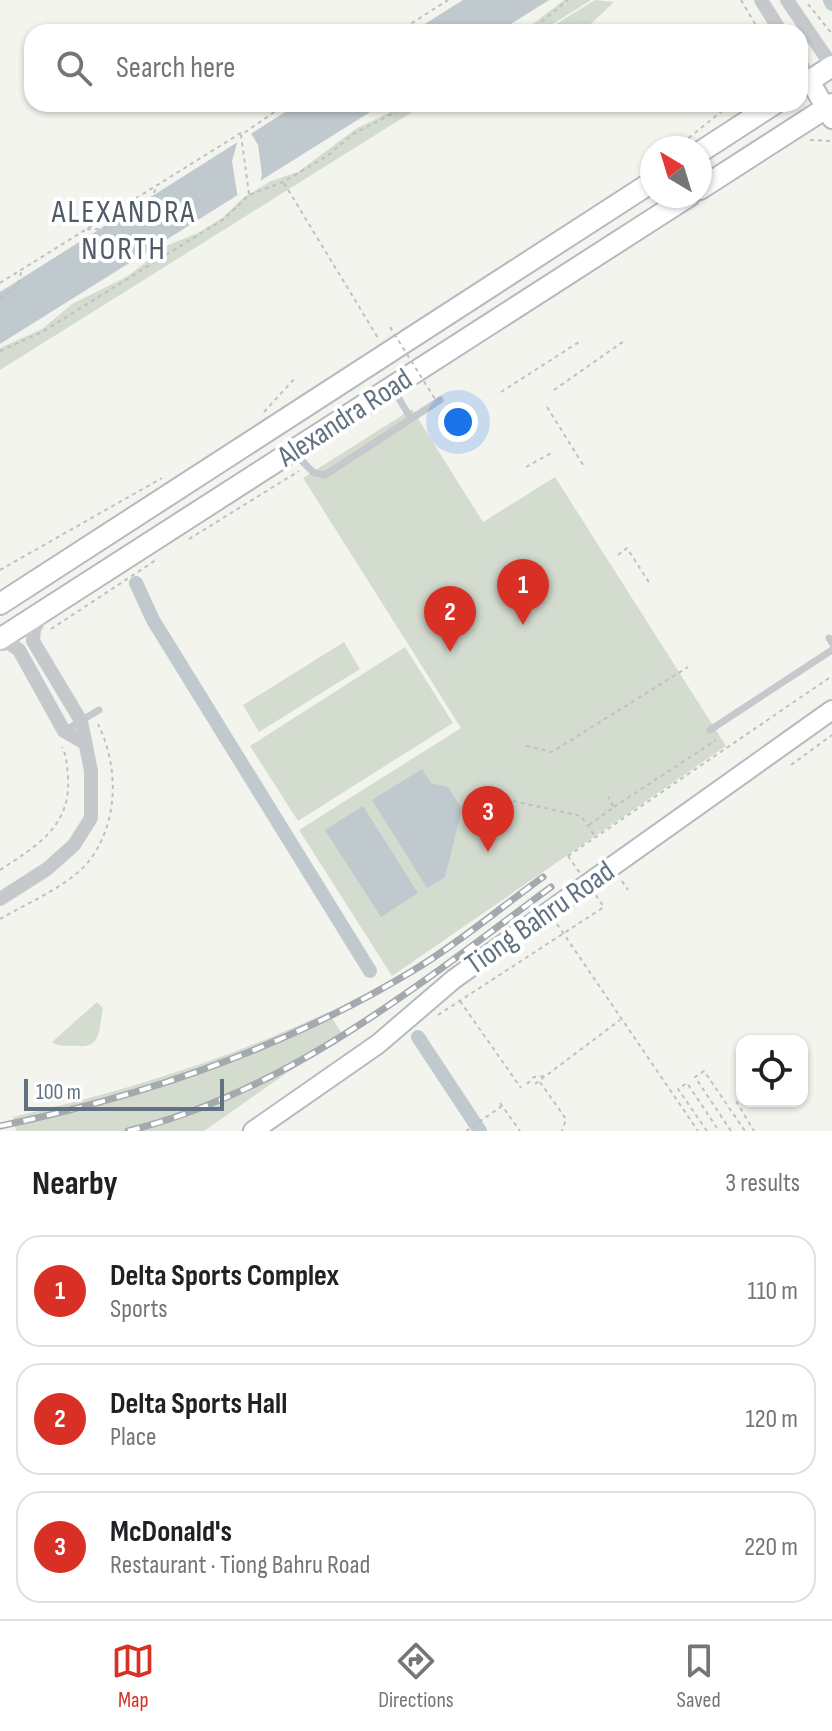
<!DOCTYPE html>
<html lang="en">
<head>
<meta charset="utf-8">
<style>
  :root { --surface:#fff; --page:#f2f2f2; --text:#202124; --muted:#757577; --line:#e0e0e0; --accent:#d93025 }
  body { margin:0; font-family:"Sofia Sans Condensed",sans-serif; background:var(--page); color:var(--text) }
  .controls { position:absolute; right:24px; bottom:24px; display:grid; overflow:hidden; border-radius:16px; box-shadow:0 2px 6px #0004 }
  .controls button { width:72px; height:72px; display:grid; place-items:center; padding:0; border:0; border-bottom:2px solid var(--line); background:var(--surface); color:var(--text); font:40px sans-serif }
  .compass { position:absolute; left:640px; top:136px; width:72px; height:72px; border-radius:50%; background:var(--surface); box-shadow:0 2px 6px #0004; rotate:322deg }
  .scale { position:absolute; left:24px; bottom:20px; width:200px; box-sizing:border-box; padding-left:8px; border:4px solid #617283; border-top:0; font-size:22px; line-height:28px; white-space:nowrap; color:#617283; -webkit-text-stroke:6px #fff; paint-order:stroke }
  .you { position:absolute; left:458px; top:422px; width:28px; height:28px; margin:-20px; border:6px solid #fff; border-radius:50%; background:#1a73e8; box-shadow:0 0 0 12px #1a73e833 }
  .badge { display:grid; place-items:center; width:52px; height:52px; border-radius:50%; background:var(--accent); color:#fff; font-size:26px; font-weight:700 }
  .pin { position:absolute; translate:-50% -66px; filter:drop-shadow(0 2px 4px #0008) }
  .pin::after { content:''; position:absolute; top:42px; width:28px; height:24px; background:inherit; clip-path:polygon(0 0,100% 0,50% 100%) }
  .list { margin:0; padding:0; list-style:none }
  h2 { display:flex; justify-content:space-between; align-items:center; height:104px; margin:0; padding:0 32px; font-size:34px }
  h2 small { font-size:26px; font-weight:400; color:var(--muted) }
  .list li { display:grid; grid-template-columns:52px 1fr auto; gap:24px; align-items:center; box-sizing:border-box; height:112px; margin:0 16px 16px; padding:0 16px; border:2px solid var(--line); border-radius:24px }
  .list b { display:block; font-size:30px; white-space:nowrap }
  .list p { margin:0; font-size:26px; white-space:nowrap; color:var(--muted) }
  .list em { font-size:26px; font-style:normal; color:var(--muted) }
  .icon { flex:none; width:44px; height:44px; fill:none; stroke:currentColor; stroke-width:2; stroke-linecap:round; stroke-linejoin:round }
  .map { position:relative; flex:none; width:832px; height:1131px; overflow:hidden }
  .search { position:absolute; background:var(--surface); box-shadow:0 2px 6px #0004; left:24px; right:24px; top:24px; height:88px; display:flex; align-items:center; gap:20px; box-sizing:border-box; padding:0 28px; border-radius:24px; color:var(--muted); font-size:30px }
  .sheet { height:488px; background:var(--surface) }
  nav { display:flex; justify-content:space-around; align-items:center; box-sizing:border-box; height:112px; border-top:2px solid var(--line); background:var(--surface); font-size:22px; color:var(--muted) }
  nav a { display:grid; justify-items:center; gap:4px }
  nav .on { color:var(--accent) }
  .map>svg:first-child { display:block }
  .green { fill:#d4dcd0 }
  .water { fill:#bfc9ce }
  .pier { fill:#f4f4ef }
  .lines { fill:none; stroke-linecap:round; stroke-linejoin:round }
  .canal { stroke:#bfc9ce; stroke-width:14 }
  .secondary-casing { stroke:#b5babf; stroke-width:22 }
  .primary-casing { stroke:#b6babe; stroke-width:24 }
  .path { stroke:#bfc0c2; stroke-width:2; stroke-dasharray:4 4; stroke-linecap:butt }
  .service { stroke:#c6c9cc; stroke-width:7 }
  .minor { stroke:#c6c9cc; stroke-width:14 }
  .secondary { stroke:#fff; stroke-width:18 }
  .primary { stroke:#fff; stroke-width:20 }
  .rail-casing { stroke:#a3a9af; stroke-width:7 }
  .rail { stroke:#fff; stroke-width:4; stroke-dasharray:12; stroke-linecap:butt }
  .path-bridge { stroke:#bfc0c2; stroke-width:2; stroke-dasharray:4 4; stroke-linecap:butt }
  .labels { text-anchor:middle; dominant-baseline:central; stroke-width:8; stroke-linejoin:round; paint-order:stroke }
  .street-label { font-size:30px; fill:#617283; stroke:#fff }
  .neighbourhood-label { font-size:32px; letter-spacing:2px; fill:#4f5c68; stroke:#fff }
</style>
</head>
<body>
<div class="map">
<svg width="832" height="1131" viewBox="0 0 832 1131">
  <rect width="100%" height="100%" fill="#f4f4ef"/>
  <g class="green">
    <polygon points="564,0 591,0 540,32 522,32"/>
    <polygon points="595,0 614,2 582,32 543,32"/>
    <polygon points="407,104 425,104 0,370 0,348 42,329 72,304 128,276 168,245 198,233 222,218 244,197 271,181 298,172 357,128"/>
    <polygon points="412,409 483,522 555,477 726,746 392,976 299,830 461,728 303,478"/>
    <polygon points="344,642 360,669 259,732 243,705"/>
    <polygon points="405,647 453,723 298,821 250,746"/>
    <path d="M 97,1002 L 103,1008 C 99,1027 102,1049 78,1046 C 67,1045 62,1048 52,1042 Z"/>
    <path d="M 328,1012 L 345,1038 L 288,1072 L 204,1131 L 16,1131 L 13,1117 C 125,1091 224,1061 328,1012 Z"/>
  </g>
  <g class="water">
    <polygon points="463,0 549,0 498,32 412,32"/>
    <polygon points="298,104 383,104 0,344 0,292"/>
    <polygon points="422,769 431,783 448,787 462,809 445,877 427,888 372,800"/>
    <polygon points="363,806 418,893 381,917 325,830"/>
  </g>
  <polygon class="pier" points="249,130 258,145 262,174 259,187 238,199 232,161 239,136"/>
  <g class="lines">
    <g class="canal">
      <polyline points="830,0 832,4"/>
      <polyline points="136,583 153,620 370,971"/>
      <polyline points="418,1037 480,1131"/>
    </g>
    <g class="secondary-casing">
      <g id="secondary">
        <polyline points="810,81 832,119"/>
        <polyline points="253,1131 378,1044 454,979 832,710"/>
      </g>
    </g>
    <g class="primary-casing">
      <g id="primary">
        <polyline points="800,87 832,66"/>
        <polyline points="700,152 774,104"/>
        <polyline points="700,189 832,104"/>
        <polyline points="0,604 652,182"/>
        <polyline points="0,639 689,196"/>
      </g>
    </g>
    <g class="path">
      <polyline points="741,0 760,32"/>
      <polyline points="808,4 832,34"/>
      <polyline points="398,32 448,0"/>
      <polyline points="529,32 568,0"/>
      <polyline points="810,140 832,141"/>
      <polyline points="676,148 731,104"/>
      <polyline points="284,183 378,338"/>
      <polyline points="249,194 241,135 286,104"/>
      <path d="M 87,229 C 113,232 147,213 156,188"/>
      <polyline points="0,283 244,131"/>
      <polyline points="0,299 18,285 22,269"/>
      <polyline points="0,351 42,332 224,219 249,195 283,182 327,156 353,134 411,104"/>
      <polyline points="554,390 624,341"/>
      <polyline points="501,392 582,340"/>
      <polyline points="547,407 585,468"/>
      <polyline points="264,412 296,377"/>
      <polyline points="526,467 553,452"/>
      <polyline points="189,539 299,471"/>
      <polyline points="618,555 627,548 650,584"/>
      <polyline points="0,570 162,478"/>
      <polyline points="51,629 156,560"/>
      <polyline points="526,746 552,752 688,667"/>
      <polyline points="791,765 832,735"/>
      <polyline points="513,801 581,816 595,836"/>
      <polyline points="614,807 716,740"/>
      <polyline points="589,825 614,807 608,797"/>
      <polyline points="568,856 832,676"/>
      <path d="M 0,870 C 36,846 71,827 68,778 C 67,767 67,756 62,747"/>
      <polyline points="622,881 628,890"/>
      <path d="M 0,919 C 27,903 69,886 89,861 C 119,822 119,767 98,724"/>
      <polyline points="557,924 698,1131"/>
      <polyline points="460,1001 521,1088"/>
      <polyline points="438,1015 604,907"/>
      <polyline points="540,1082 566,1119 562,1131"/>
      <polyline points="527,1084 534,1077 546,1076"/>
      <polyline points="535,1084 620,1020"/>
      <polyline points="742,1096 736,1101 754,1131"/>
      <polyline points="500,1103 520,1131"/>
      <polyline points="466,1131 502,1106"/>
      <polyline points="707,1131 678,1089 687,1083 719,1131"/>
      <polyline points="731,1131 695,1077 704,1071 745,1131"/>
    </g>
    <g class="service">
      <polyline points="394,390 411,419"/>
      <polyline points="294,453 314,473 325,475 440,400"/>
      <polyline points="829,638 832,643"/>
      <polyline points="710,730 832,650"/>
      <polyline points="64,731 99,710"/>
    </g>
    <g class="minor">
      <polyline points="761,0 781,32"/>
      <polyline points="787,0 832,66"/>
      <polyline points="800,62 810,81"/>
      <polyline points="0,644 9,643 19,650 64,731 83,742"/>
      <polyline points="0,899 47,869 74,845 91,818 91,771 81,721 33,641 34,629 42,615"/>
    </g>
    <use href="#secondary" class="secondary"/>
    <use href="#primary" class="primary"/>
    <g class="rail-casing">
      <g id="rail">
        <path d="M 0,1126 C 145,1096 287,1047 414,970 C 459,943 500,908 543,877"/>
        <path d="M 128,1131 C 289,1091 420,984 551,887"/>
      </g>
    </g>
    <use href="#rail" class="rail"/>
    <g class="path-bridge">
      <polyline points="390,327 435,399"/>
      <polyline points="568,856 604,907"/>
    </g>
  </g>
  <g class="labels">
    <g class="street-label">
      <text transform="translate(345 418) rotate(-33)">Alexandra Road</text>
      <text transform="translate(540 918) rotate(-35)">Tiong Bahru Road</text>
    </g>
    <g class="neighbourhood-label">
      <text x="124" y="212">ALEXANDRA<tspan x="124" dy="37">NORTH</tspan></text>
    </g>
  </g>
</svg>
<div class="controls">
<button><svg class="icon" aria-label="locate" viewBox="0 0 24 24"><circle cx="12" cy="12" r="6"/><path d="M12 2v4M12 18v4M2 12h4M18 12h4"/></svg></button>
</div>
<svg class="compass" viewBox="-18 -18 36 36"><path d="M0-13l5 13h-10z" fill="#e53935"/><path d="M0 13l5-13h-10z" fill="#757577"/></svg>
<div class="scale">100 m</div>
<div class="you"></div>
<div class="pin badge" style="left:523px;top:625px">1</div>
<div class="pin badge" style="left:450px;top:652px">2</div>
<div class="pin badge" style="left:488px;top:852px">3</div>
<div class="search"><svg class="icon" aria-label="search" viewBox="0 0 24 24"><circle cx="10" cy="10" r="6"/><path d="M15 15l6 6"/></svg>Search here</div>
</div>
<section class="sheet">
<h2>Nearby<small>3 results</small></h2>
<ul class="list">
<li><span class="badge">1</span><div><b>Delta Sports Complex</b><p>Sports</p></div><em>110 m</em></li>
<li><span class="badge">2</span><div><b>Delta Sports Hall</b><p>Place</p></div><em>120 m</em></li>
<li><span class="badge">3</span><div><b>McDonald's</b><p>Restaurant · Tiong Bahru Road</p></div><em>220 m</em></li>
</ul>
</section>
<nav>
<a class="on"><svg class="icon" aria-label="map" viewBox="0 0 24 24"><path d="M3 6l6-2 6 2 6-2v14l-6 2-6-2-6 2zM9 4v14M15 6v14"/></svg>Map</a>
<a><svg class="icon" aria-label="directions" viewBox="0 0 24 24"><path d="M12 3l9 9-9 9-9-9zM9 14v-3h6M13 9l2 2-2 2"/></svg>Directions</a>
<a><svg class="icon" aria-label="saved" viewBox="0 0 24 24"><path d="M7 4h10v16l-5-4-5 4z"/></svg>Saved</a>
</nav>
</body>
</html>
